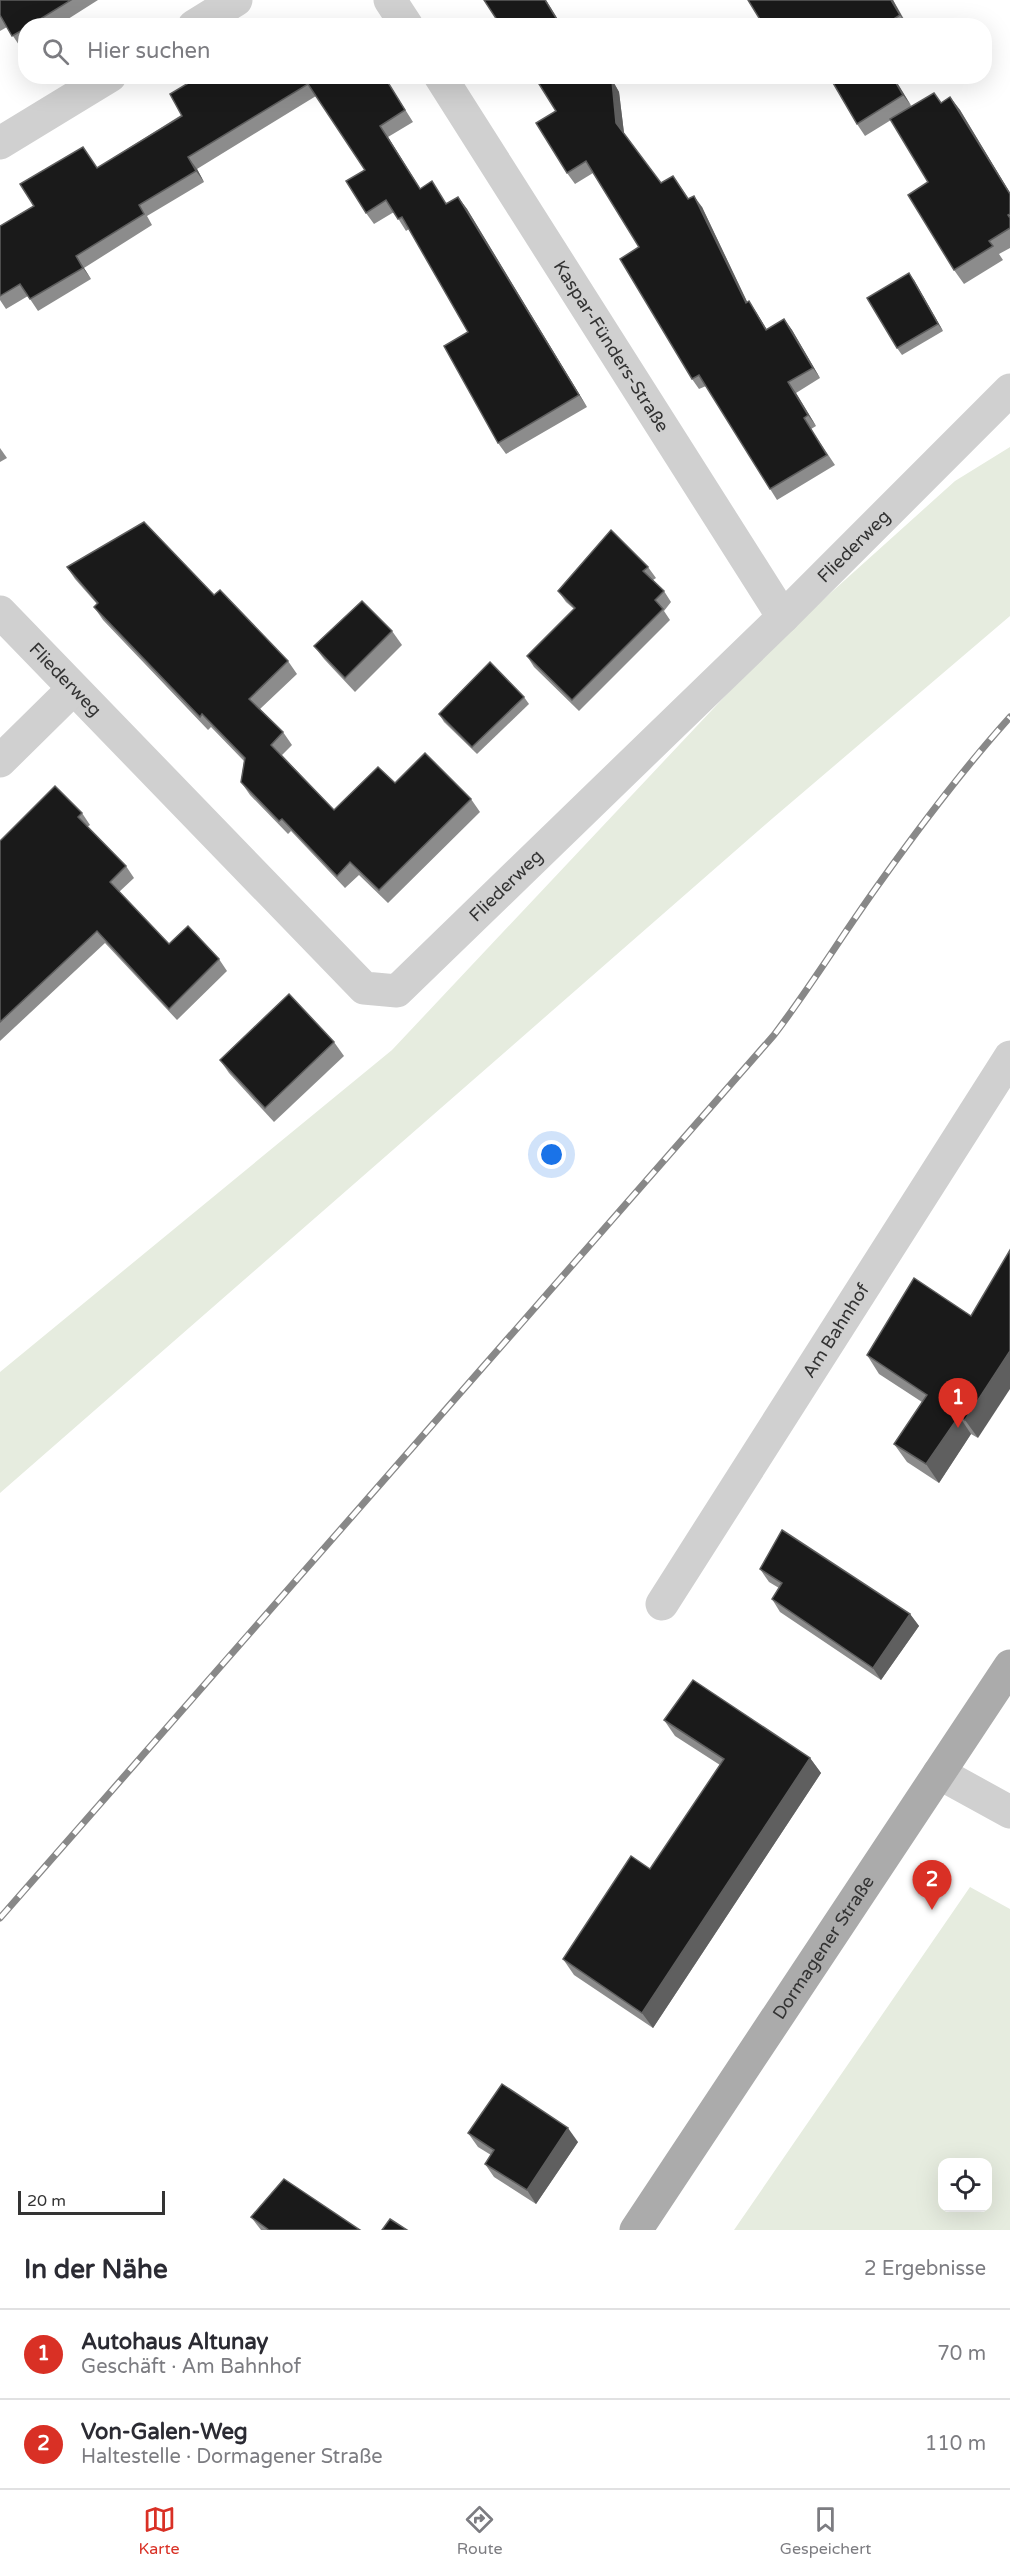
<!DOCTYPE html>
<html lang="de">
<head>
<meta charset="utf-8">
<style>
  :root { --surface:#fff; --page:#f7f7f7; --text:#2b2b33; --muted:#7c7c81; --line:#e1e1e2; --accent:#d93025 }
  body { margin:0; font-family:"Varela Round",sans-serif; background:var(--page); color:var(--text) }
  .controls { position:absolute; right:18px; bottom:18px; display:grid; overflow:hidden; border-radius:12px; box-shadow:0 6px 24px #0002 }
  .controls button { width:54px; height:54px; display:grid; place-items:center; padding:0; border:0; border-bottom:2px solid var(--line); background:var(--surface); color:var(--text); font:30px sans-serif }
  .scale { position:absolute; left:18px; bottom:15px; width:147px; box-sizing:border-box; padding-left:6px; border:3px solid #333; border-top:0; font-size:16px; line-height:21px; white-space:nowrap; color:#333; -webkit-text-stroke:4px #fff; paint-order:stroke }
  .you { position:absolute; left:552px; top:1155px; width:21px; height:21px; margin:-15px; border:4px solid #fff; border-radius:50%; background:#1a73e8; box-shadow:0 0 0 9px #1a73e833 }
  .badge { display:grid; place-items:center; width:39px; height:39px; border-radius:50%; background:var(--accent); color:#fff; font-size:20px; font-weight:700 }
  .pin { position:absolute; translate:-50% -50px; filter:drop-shadow(0 2px 3px #0008) }
  .pin::after { content:''; position:absolute; top:32px; width:21px; height:18px; background:inherit; clip-path:polygon(0 0,100% 0,50% 100%) }
  .list { margin:0; padding:0; list-style:none }
  h2 { display:flex; justify-content:space-between; align-items:center; height:78px; margin:0; padding:0 24px; font-size:26px }
  h2 small { font-size:20px; font-weight:400; color:var(--muted) }
  .list li { display:grid; grid-template-columns:39px 1fr auto; gap:18px; align-items:center; box-sizing:border-box; height:90px; padding:0 24px; border-top:2px solid var(--line) }
  .list b { display:block; font-size:22px; white-space:nowrap }
  .list p { margin:0; font-size:20px; white-space:nowrap; color:var(--muted) }
  .list em { font-size:20px; font-style:normal; color:var(--muted) }
  .icon { flex:none; width:33px; height:33px; fill:none; stroke:currentColor; stroke-width:2; stroke-linecap:round; stroke-linejoin:round }
  .map { position:relative; flex:none; width:1010px; height:2230px; overflow:hidden }
  .search { position:absolute; background:var(--surface); box-shadow:0 6px 24px #0002; left:18px; right:18px; top:18px; height:66px; display:flex; align-items:center; gap:15px; box-sizing:border-box; padding:0 21px; border-radius:24px; color:var(--muted); font-size:22px }
  .sheet { height:258px; background:var(--surface) }
  nav { display:flex; justify-content:space-around; align-items:center; box-sizing:border-box; height:84px; border-top:2px solid var(--line); background:var(--surface); font-size:16px; color:var(--muted) }
  nav a { display:grid; justify-items:center; gap:3px }
  nav .on { color:var(--accent) }
  .map>svg:first-child { display:block }
  .green { fill:#e6ecdf; fill-rule:evenodd }
  .lines { fill:none; stroke-linecap:round; stroke-linejoin:round }
  .street { stroke:#d0d0d0; stroke-width:33 }
  .primary { stroke:#ababab; stroke-width:33 }
  .rail-casing { stroke:#888; stroke-width:7 }
  .rail { stroke:#fff; stroke-width:4.5; stroke-dasharray:14; stroke-linecap:butt }
  .wall { fill:#8c8c8c }
  .shaded-wall { fill:#5f5f5f }
  .building { fill:#1a1a1a; stroke:#5f5f5f; stroke-width:1.5 }
  .labels { text-anchor:middle; dominant-baseline:central; stroke-width:6; stroke-linejoin:round; paint-order:stroke }
  .street-label { font-size:18px; fill:#333; stroke:#fff }
</style>
</head>
<body>
<div class="map">
<svg width="1010" height="2230" viewBox="0 0 1010 2230">
  <rect width="100%" height="100%" fill="#fff"/>
  <g class="green">
    <polygon points="1010,447 1010,616 773,818 0,1493 0,1372 392,1050 775,643 955,481"/>
    <path d="M 970,1887 L 1010,1909 L 1010,2230 L 734,2230 ZM 942,2162 L 988,2162 L 988,2208 L 942,2208 Z"/>
  </g>
  <g class="lines">
    <g class="street">
      <polyline points="390,0 407,26"/>
      <polyline points="194,26 236,0"/>
      <path id="s1" d="M 440,76 L 783,617"/>
      <polyline points="0,143 110,76"/>
      <path id="s2" d="M 0,612 L 364,988 L 397,991 L 783,617 L 1010,390"/>
      <polyline points="0,761 73,689"/>
      <path id="s3" d="M 662,1604 L 1010,1057"/>
      <polyline points="939,1773 1010,1812"/>
    </g>
    <path class="primary" id="s4" d="M 636,2230 L 1010,1666"/>
    <g class="rail-casing">
      <path id="rail" d="M 0,1918 L 774,1035 C 812,985 844,932 881,881 C 921,825 964,768 1010,717"/>
    </g>
    <use href="#rail" class="rail"/>
  </g>
  <g class="wall">
    <polygon points="0,0 98,0 57,26 26,26 26,45 21,48 7,27 0,31"/>
    <polygon points="893,0 908,26 764,26"/>
    <polygon points="243,76 246,80 384,76 413,122 388,137 420,189 447,203 458,197 467,209 587,407 506,454 498,443 468,332 409,229 406,231 394,212 374,224 366,213 365,170 316,96 197,169 204,182 147,216 152,225 84,268 91,279 38,311 28,296 6,309 0,300 0,226 97,168"/>
    <polygon points="534,76 610,76 619,92 624,133 661,183 673,176 689,199 702,207 747,302 756,312 767,330 784,319 792,330 820,378 796,393 816,426 811,429 835,465 777,500 706,386 699,389 692,379 639,247 593,173 575,184 567,173 556,111"/>
    <polygon points="829,76 893,76 911,106 941,103 950,97 960,110 1010,193 1010,248 999,254 1003,260 964,284 954,270 928,182 891,120 865,136 857,124"/>
    <polygon points="914,280 943,331 902,355 897,348"/>
    <polygon points="0,448 7,458 0,462"/>
    <polygon points="67,567 214,595 288,661 297,674 260,709 283,732 292,745 282,755 334,810 395,783 471,799 480,812 388,903 359,875 345,888 291,831 288,834 250,795 241,782 244,761 211,727 208,730 103,620 94,607 97,604 75,579"/>
    <polygon points="648,567 656,578 653,580 664,591 671,602 664,611 670,620 579,711 534,667 527,656 574,609 566,602 558,591"/>
    <polygon points="392,631 402,645 355,692 324,659 314,646"/>
    <polygon points="524,697 529,704 477,754 444,722 439,714"/>
    <polygon points="82,813 90,825 87,827 126,866 134,878 119,892 169,944 219,959 227,971 177,1020 105,943 0,1041 0,841"/>
    <polygon points="334,1042 344,1056 274,1122 229,1073 220,1060"/>
    <polygon points="914,1278 978,1438 971,1434 939,1483 907,1462 894,1444 922,1402 879,1374 867,1355"/>
    <polygon points="760,1569 910,1614 919,1626 881,1680 780,1612 772,1599 779,1588 769,1582"/>
    <polygon points="664,1720 810,1758 821,1773 653,2028 574,1975 563,1959 650,1869 720,1765 675,1736"/>
    <polygon points="468,2133 578,2142 536,2204 494,2177 485,2164 491,2155 478,2147"/>
    <polygon points="251,2217 360,2230 261,2230"/>
  </g>
  <g class="shaded-wall">
    <polygon points="545,0 546,0 562,26 561,26"/>
    <polygon points="891,0 893,0 907,26 900,15"/>
    <polygon points="609,76 610,76 619,92 624,133 616,123"/>
    <polygon points="892,76 893,76 912,107 903,95"/>
    <polygon points="950,97 960,110 1010,193 1010,194"/>
    <polygon points="380,126 388,137 428,201 420,189"/>
    <polygon points="188,157 197,169 204,182 196,171"/>
    <polygon points="694,196 702,207 753,314 746,303"/>
    <polygon points="458,197 467,209 587,407 579,395"/>
    <polygon points="76,256 84,268 91,279 83,268"/>
    <polygon points="909,273 914,280 943,331 938,324"/>
    <polygon points="749,301 756,312 774,341 766,330"/>
    <polygon points="784,319 792,330 820,378 813,368"/>
    <polygon points="788,382 796,393 816,426 808,415"/>
    <polygon points="1010,1351 1010,1389 978,1438 965,1420"/>
    <polygon points="959,1416 971,1434 939,1483 926,1464"/>
    <polygon points="910,1614 919,1626 881,1680 873,1668"/>
    <polygon points="810,1758 821,1773 653,2028 642,2013"/>
    <polygon points="568,2128 578,2142 536,2204 527,2190"/>
  </g>
  <g class="building">
    <polygon points="0,0 71,0 29,26 26,26 26,28 12,36 0,15"/>
    <polygon points="484,0 545,0 561,26 501,26"/>
    <polygon points="748,0 891,0 900,15 883,26 764,26"/>
    <polygon points="200,76 242,76 245,81 252,76 384,76 405,110 380,126 420,189 432,181 446,204 458,197 579,395 498,443 444,346 468,332 402,217 398,219 386,200 366,213 346,181 365,170 308,84 188,157 196,171 139,205 144,214 76,256 83,268 30,299 20,284 0,296 0,226 34,206 20,184 83,147 97,168 182,116 170,94"/>
    <polygon points="534,76 609,76 612,81 616,123 661,183 673,176 688,199 694,196 746,303 749,301 766,330 784,319 813,368 788,382 808,415 804,418 827,455 770,489 699,375 692,379 620,259 639,247 586,161 567,173 536,123 556,111"/>
    <polygon points="829,76 892,76 903,95 857,124"/>
    <polygon points="934,93 941,103 950,97 1010,194 1010,214 1008,215 1010,218 1010,228 989,241 993,246 954,270 908,195 928,182 890,119"/>
    <polygon points="909,273 938,324 897,348 867,298"/>
    <polygon points="144,522 214,595 220,590 288,661 249,699 283,732 271,745 334,810 378,767 395,783 425,753 471,799 379,890 350,862 337,876 282,819 279,821 241,782 245,758 202,714 200,717 94,607 98,603 67,567"/>
    <polygon points="611,530 648,567 643,571 664,591 655,600 663,609 572,700 527,656 575,608 558,591"/>
    <polygon points="362,601 392,631 345,678 314,646"/>
    <polygon points="490,662 524,697 472,747 439,714"/>
    <polygon points="55,786 82,813 78,817 126,866 110,882 169,944 188,926 219,959 169,1009 97,931 0,1022 0,841"/>
    <polygon points="289,994 334,1042 265,1108 220,1060"/>
    <polygon points="1010,1250 1010,1351 965,1420 959,1416 926,1464 894,1444 927,1395 867,1355 914,1278 971,1316"/>
    <polygon points="782,1530 910,1614 873,1668 772,1599 782,1583 760,1569"/>
    <polygon points="693,1680 810,1758 642,2013 563,1959 631,1856 650,1869 724,1759 664,1720"/>
    <polygon points="502,2084 568,2128 527,2190 485,2164 494,2150 468,2133"/>
    <polygon points="284,2179 360,2230 269,2230 251,2217"/>
    <polygon points="390,2219 407,2230 382,2230"/>
  </g>
  <g class="labels">
    <g class="street-label">
      <text stroke="none"><textPath href="#s1" startOffset="320">Kaspar-Fünders-Straße</textPath></text>
      <text stroke="none"><textPath href="#s2" startOffset="1194">Fliederweg</textPath></text>
      <text stroke="none"><textPath href="#s2" startOffset="94">Fliederweg</textPath></text>
      <text stroke="none"><textPath href="#s2" startOffset="708">Fliederweg</textPath></text>
      <text stroke="none"><textPath href="#s3" startOffset="324">Am Bahnhof</textPath></text>
      <text stroke="none"><textPath href="#s4" startOffset="339">Dormagener Straße</textPath></text>
    </g>
  </g>
</svg>
<div class="controls">
<button><svg class="icon" aria-label="locate" viewBox="0 0 24 24"><circle cx="12" cy="12" r="6"/><path d="M12 2v4M12 18v4M2 12h4M18 12h4"/></svg></button>
</div>
<div class="scale">20 m</div>
<div class="you"></div>
<div class="pin badge" style="left:958px;top:1428px">1</div>
<div class="pin badge" style="left:932px;top:1910px">2</div>
<div class="search"><svg class="icon" aria-label="search" viewBox="0 0 24 24"><circle cx="10" cy="10" r="6"/><path d="M15 15l6 6"/></svg>Hier suchen</div>
</div>
<section class="sheet">
<h2>In der Nähe<small>2 Ergebnisse</small></h2>
<ul class="list">
<li><span class="badge">1</span><div><b>Autohaus Altunay</b><p>Geschäft · Am Bahnhof</p></div><em>70 m</em></li>
<li><span class="badge">2</span><div><b>Von-Galen-Weg</b><p>Haltestelle · Dormagener Straße</p></div><em>110 m</em></li>
</ul>
</section>
<nav>
<a class="on"><svg class="icon" aria-label="map" viewBox="0 0 24 24"><path d="M3 6l6-2 6 2 6-2v14l-6 2-6-2-6 2zM9 4v14M15 6v14"/></svg>Karte</a>
<a><svg class="icon" aria-label="directions" viewBox="0 0 24 24"><path d="M12 3l9 9-9 9-9-9zM9 14v-3h6M13 9l2 2-2 2"/></svg>Route</a>
<a><svg class="icon" aria-label="saved" viewBox="0 0 24 24"><path d="M7 4h10v16l-5-4-5 4z"/></svg>Gespeichert</a>
</nav>
</body>
</html>
